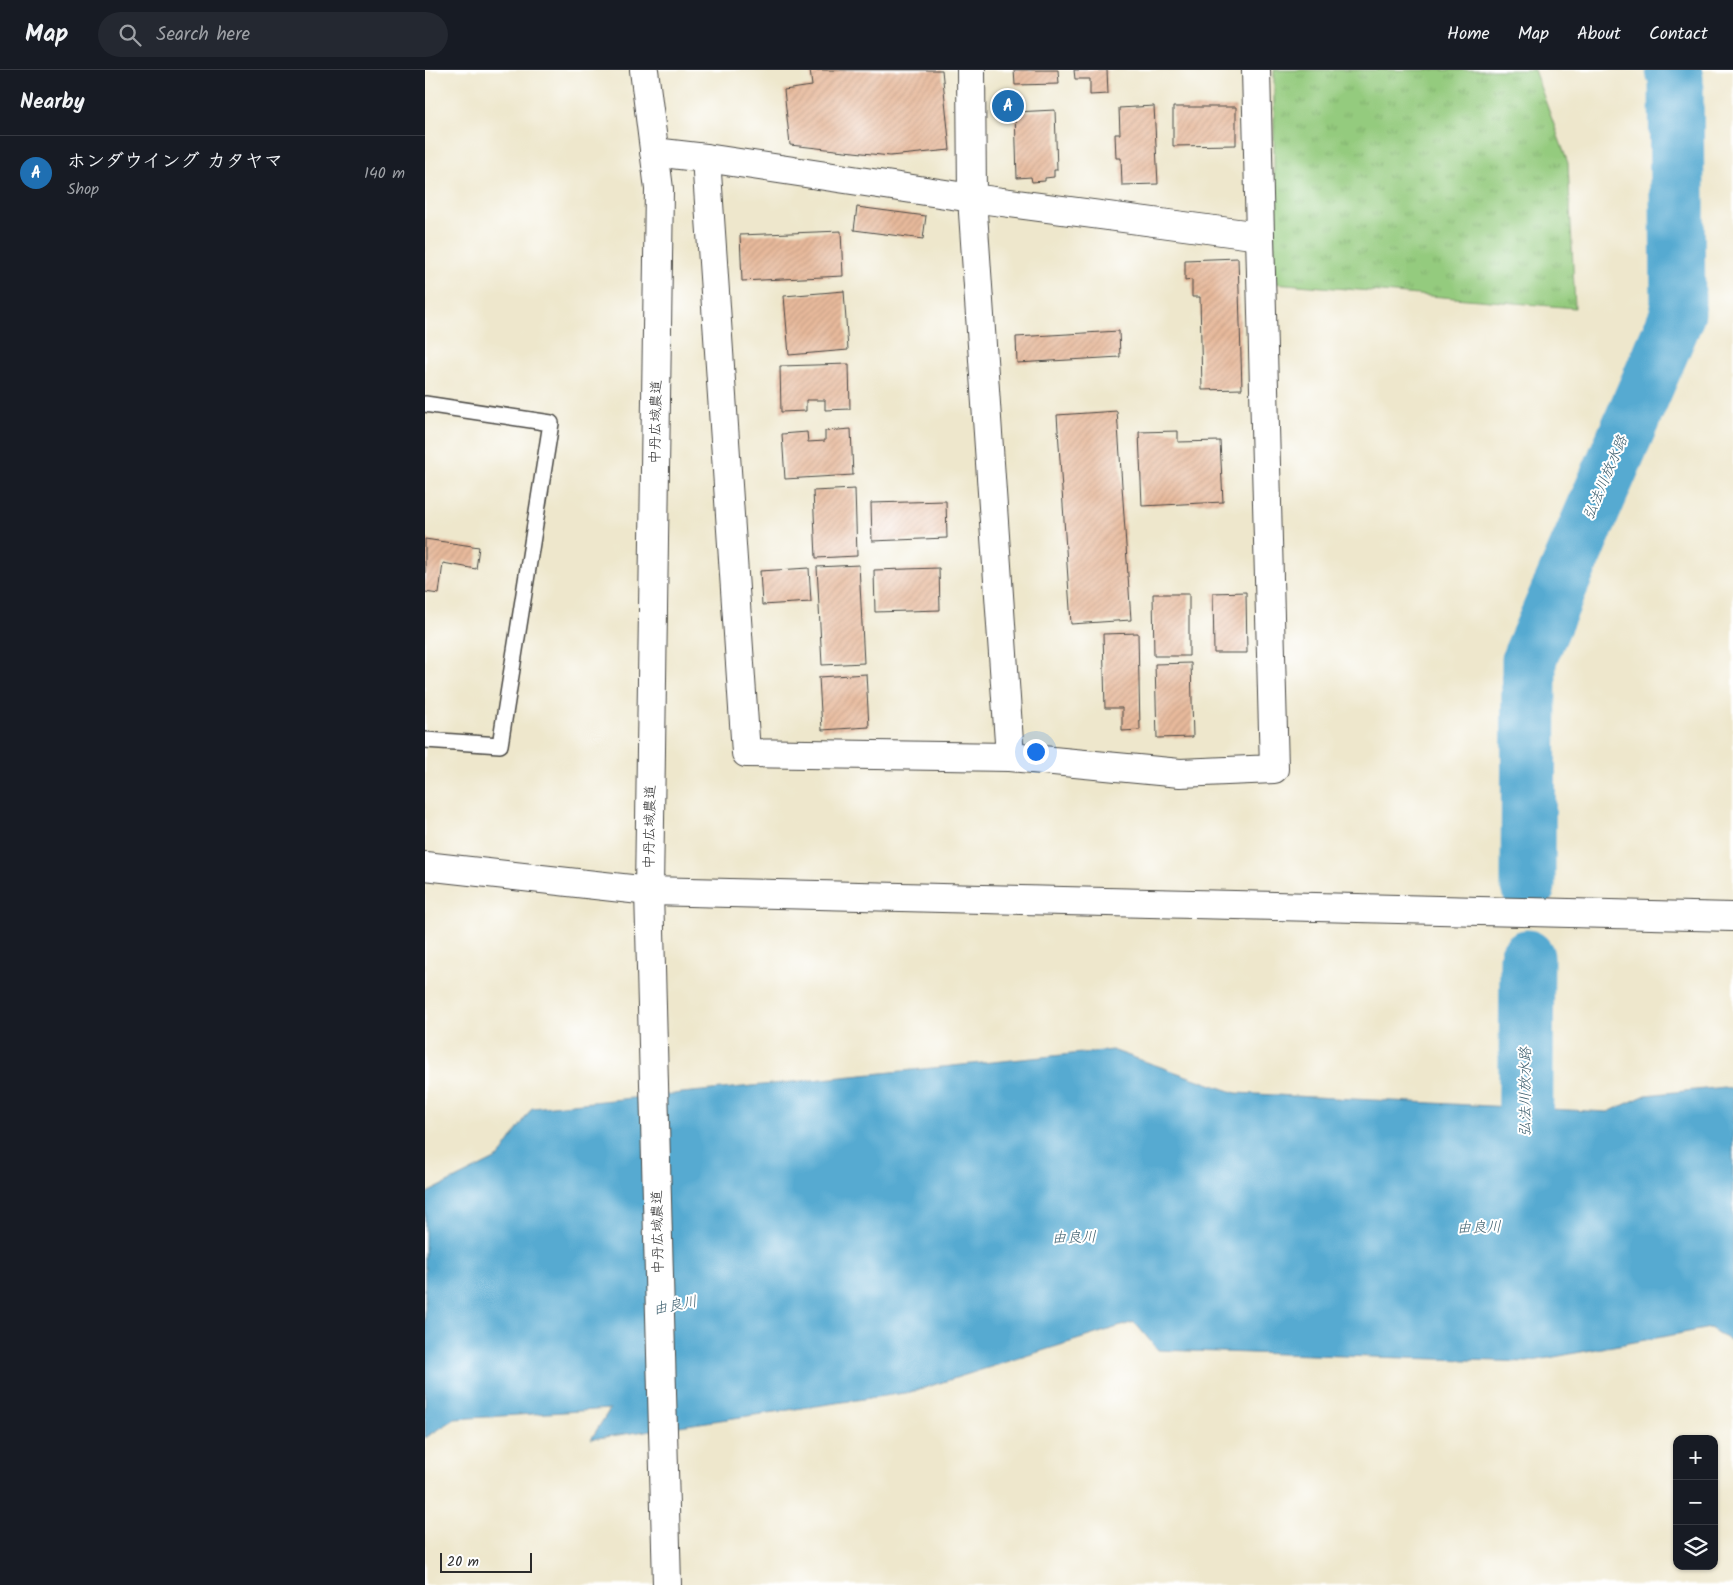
<!DOCTYPE html>
<html lang="en">
<head>
<meta charset="utf-8">
<style>
  :root { --surface:#171b24; --page:#242831; --text:#f1f3f6; --muted:#9ea1a6; --line:#363941; --accent:#1f6fb2 }
  body { margin:0; font-family:Kalam,"Klee One",sans-serif; background:var(--page); color:var(--text) }
  .controls { position:absolute; right:15px; bottom:15px; display:grid; overflow:hidden; border-radius:10px; box-shadow:0 1px 4px #0004 }
  .controls button { width:45px; height:45px; display:grid; place-items:center; padding:0; border:0; border-bottom:1px solid var(--line); background:var(--surface); color:var(--text); font:25px sans-serif }
  .scale { position:absolute; left:15px; bottom:12px; width:92px; box-sizing:border-box; padding-left:5px; border:2px solid #2b2b2b; border-top:0; font-size:14px; line-height:18px; white-space:nowrap; color:#2b2b2b; -webkit-text-stroke:4px #fff; paint-order:stroke }
  .you { position:absolute; left:610px; top:681px; width:18px; height:18px; margin:-12px; border:4px solid #fff; border-radius:50%; background:#1a73e8; box-shadow:0 0 0 8px #1a73e833 }
  .badge { display:grid; place-items:center; width:32px; height:32px; border-radius:50%; background:var(--accent); color:#fff; font-size:16px; font-weight:700 }
  .pin { position:absolute; translate:-50% -50%; border:2px solid #fff; box-shadow:0 1px 5px #0006 }
  .list { margin:0; padding:0; list-style:none }
  h2 { display:flex; justify-content:space-between; align-items:center; height:65px; margin:0; padding:0 20px; font-size:21px }
  h2 small { font-size:16px; font-weight:400; color:var(--muted) }
  .list li { display:grid; grid-template-columns:32px 1fr auto; gap:15px; align-items:center; box-sizing:border-box; height:75px; padding:0 20px; border-top:1px solid var(--line) }
  .list b { display:block; font-size:19px; white-space:nowrap }
  .list p { margin:0; font-size:16px; white-space:nowrap; color:var(--muted) }
  .list em { font-size:16px; font-style:normal; color:var(--muted) }
  .icon { flex:none; width:28px; height:28px; fill:none; stroke:currentColor; stroke-width:2; stroke-linecap:round; stroke-linejoin:round }
  .map { position:relative; flex:none; width:1308px; height:1515px; overflow:hidden }
  header { display:flex; align-items:center; gap:30px; box-sizing:border-box; height:70px; padding:0 25px; background:var(--surface); border-bottom:1px solid var(--line) }
  header strong { font-size:24px }
  nav { display:flex; gap:28px; margin-inline-start:auto; font-size:18px }
  .search { width:350px; height:45px; background:var(--page); display:flex; align-items:center; gap:12px; box-sizing:border-box; padding:0 18px; border-radius:28px; color:var(--muted); font-size:19px }
  main { display:flex }
  aside { flex:1; background:var(--surface) }
  .map>svg:first-child { display:block }
  .grass { fill:url(#grass-tufts); stroke:#607b54 }
  .water { fill:#56aad1; stroke:#406a7e }
  .lines { fill:none; stroke-linecap:round; stroke-linejoin:round }
  .river { stroke:#56aad1; stroke-width:55 }
  .building { fill:url(#building-hatch) }
  .service-casing { stroke:#484743; stroke-width:18 }
  .minor-casing { stroke:#484743; stroke-width:30 }
  .tertiary-casing { stroke:#484743; stroke-width:30 }
  .service { stroke:#fff; stroke-width:15 }
  .minor { stroke:#fff; stroke-width:28 }
  .tertiary { stroke:#fff; stroke-width:28 }
  .labels { text-anchor:middle; dominant-baseline:central; stroke-width:4; stroke-linejoin:round; paint-order:stroke }
  .street-label { font-size:14px; fill:#2b2b2b; stroke:#fff }
  .water-label { font-size:15px; font-style:italic; fill:#3c5e6d; stroke:#fff }
</style>
</head>
<body>
<header>
<strong>Map</strong>
<div class="search"><svg class="icon" aria-label="search" viewBox="0 0 24 24"><circle cx="10" cy="10" r="6"/><path d="M15 15l6 6"/></svg>Search here</div>
<nav><a>Home</a><a>Map</a><a>About</a><a>Contact</a></nav>
</header>
<main>
<aside>
<h2>Nearby<small></small></h2>
<ul class="list">
<li><span class="badge">A</span><div><b>ホンダウイング カタヤマ</b><p>Shop</p></div><em>140 m</em></li>
</ul>
</aside>
<div class="map">
<svg width="1308" height="1515" viewBox="0 0 1308 1515">
  <defs>
    <pattern id="grass-tufts" width="24" height="20" patternUnits="userSpaceOnUse" patternTransform="scale(1.25)"><rect width="24" height="20" fill="#94cb7e"/><path d="M3 7l-1-3M5 7V3M7 7l1-3M15 17l-1-3M17 17v-4M19 17l1-3" fill="none" stroke="#80ae6d"/></pattern>
    <pattern id="building-hatch" width="6" height="6" patternUnits="userSpaceOnUse" patternTransform="scale(1.25)"><rect width="6" height="6" fill="#e7b99b"/><path d="M-1 1l2-2M0 6l6-6M5 7l2-2" fill="none" stroke="#c69f86"/></pattern>
  </defs>
  <rect width="100%" height="100%" fill="#fff"/>
  <filter id="ink" filterUnits="userSpaceOnUse"><feTurbulence type="fractalNoise" baseFrequency=".02" numOctaves="2"/><feDisplacementMap in="SourceGraphic" scale="10" xChannelSelector="R" yChannelSelector="G"/><feConvolveMatrix kernelMatrix="1 2 1 2 8 2 1 2 1" color-interpolation-filters="sRGB"/></filter>
  <filter id="wash" filterUnits="userSpaceOnUse"><feTurbulence type="fractalNoise" baseFrequency=".0096" numOctaves="4" result="noise"/><feDisplacementMap in="SourceGraphic" scale="20" xChannelSelector="R" yChannelSelector="G"/><feGaussianBlur stdDeviation="1.12" result="paint"/><feColorMatrix in="noise" values="0 0 0 0 0 0 0 0 0 0 0 0 0 0 0 0 0 1.4 0 .05"/><feComposite in="paint" operator="in"/></filter>
  <g filter="url(#wash)">
    <rect width="100%" height="100%" fill="#eee7cc"/>
    <polygon class="grass" points="849,0 1109,0 1143,93 1150,238 849,213"/>
    <polygon class="water" points="687,980 811,1023 1183,1042 1221,1025 1299,1017 1308,1020 1308,1273 1285,1258 1102,1292 733,1280 709,1252 486,1322 166,1369 185,1339 30,1349 0,1368 0,1124 74,1087 107,1038"/>
    <g class="lines">
      <g class="river">
        <polyline points="1103,816 1104,589 1253,243 1251,8 1248,0"/>
        <polyline points="1100,1114 1102,887"/>
      </g>
    </g>
    <g id="blocks">
      <g class="building">
        <polygon points="385,0 517,0 525,80 465,86 365,75 359,20 387,16"/>
        <polygon points="589,0 633,0 634,14 590,15"/>
        <polygon points="649,0 682,0 683,24 665,25 665,9 650,9"/>
        <polygon points="729,36 733,114 697,115 696,88 691,88 690,64 695,64 694,38"/>
        <polygon points="748,37 811,37 811,75 748,76"/>
        <polygon points="630,40 632,100 629,100 629,107 620,108 620,111 607,112 606,107 592,108 590,42"/>
        <polygon points="432,137 501,146 498,169 429,160"/>
        <polygon points="416,161 418,206 317,211 315,165"/>
        <polygon points="813,188 817,319 777,320 775,227 767,227 767,210 760,211 760,190"/>
        <polygon points="419,221 423,280 364,285 359,226"/>
        <polygon points="694,261 695,287 592,293 591,267"/>
        <polygon points="424,294 425,339 400,340 400,330 381,330 381,341 356,342 355,296"/>
        <polygon points="692,341 706,550 646,554 632,345"/>
        <polygon points="426,359 428,405 360,409 357,364 382,362 383,372 400,371 400,361"/>
        <polygon points="753,361 753,372 795,371 798,432 717,436 714,362"/>
        <polygon points="430,419 432,486 391,488 388,421"/>
        <polygon points="521,431 522,468 447,471 446,433"/>
        <polygon points="0,469 54,477 51,499 18,493 14,524 0,522"/>
        <polygon points="434,495 439,593 397,595 392,497"/>
        <polygon points="384,498 386,532 337,535 335,501"/>
        <polygon points="514,498 515,540 450,542 449,500"/>
        <polygon points="821,522 822,583 789,583 788,523"/>
        <polygon points="728,524 764,524 764,586 729,586"/>
        <polygon points="713,563 715,660 697,661 697,638 680,638 678,564"/>
        <polygon points="766,593 768,667 732,668 730,594"/>
        <polygon points="441,604 444,657 397,660 394,607"/>
      </g>
    </g>
  </g>
  <g filter="url(#ink)">
    <use href="#blocks" fill-opacity="0" stroke="#484743" stroke-width="1"/>
    <g class="lines">
      <g class="service-casing">
        <polyline id="service" points="0,334 126,353 75,675 0,670"/>
      </g>
      <g class="minor-casing">
        <g id="minor">
          <polyline points="546,0 547,128 835,166 831,0"/>
          <polyline points="229,82 281,88 547,128 585,687"/>
          <polyline points="281,88 321,683 585,687 755,703 849,699 835,166"/>
          <polyline points="0,796 224,821 1308,847"/>
        </g>
      </g>
      <g class="tertiary-casing">
        <polyline id="tertiary" points="219,0 234,119 224,821 242,1515"/>
      </g>
      <use href="#service" class="service"/>
      <use href="#minor" class="minor"/>
      <use href="#tertiary" class="tertiary"/>
    </g>
  </g>
  <g class="labels">
    <g class="street-label">
      <text transform="translate(231 352) rotate(-89)">中丹広域農道</text>
      <text transform="translate(225 757) rotate(-89)">中丹広域農道</text>
      <text transform="translate(233 1162) rotate(-91)">中丹広域農道</text>
    </g>
    <g class="water-label">
      <text transform="translate(1181 408) rotate(-67)">弘法川放水路</text>
      <text transform="translate(1101 1022) rotate(-90)">弘法川放水路</text>
      <text transform="translate(1054 1158) rotate(-1)">由良川</text>
      <text transform="translate(649 1168) rotate(-1)">由良川</text>
      <text transform="translate(250 1236) rotate(-11)">由良川</text>
    </g>
  </g>
</svg>
<div class="controls">
<button>+</button>
<button>−</button>
<button><svg class="icon" aria-label="layers" viewBox="0 0 24 24"><path d="M12 4l9 5-9 5-9-5zM3 14l9 5 9-5"/></svg></button>
</div>
<div class="scale">20 m</div>
<div class="you"></div>
<div class="pin badge" style="left:583px;top:36px">A</div>
</div>
</main>
</body>
</html>
